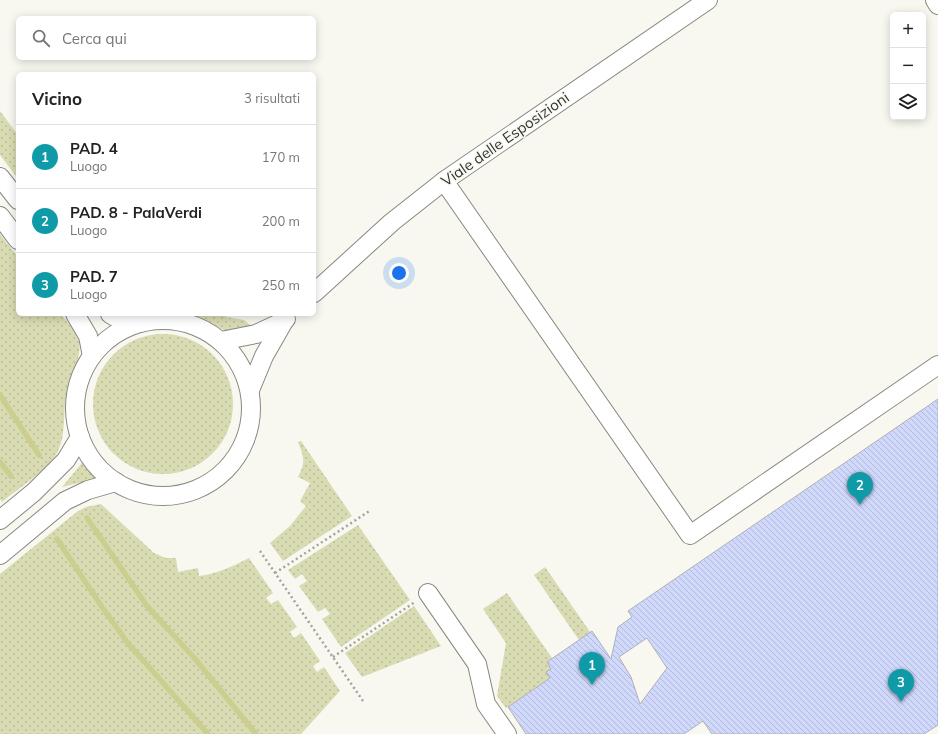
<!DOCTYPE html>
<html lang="it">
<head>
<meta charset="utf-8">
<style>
  :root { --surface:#fff; --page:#f2f2f2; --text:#222; --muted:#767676; --line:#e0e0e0; --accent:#525ad1 }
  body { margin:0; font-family:Mulish,sans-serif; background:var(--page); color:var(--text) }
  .controls { position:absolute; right:12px; top:12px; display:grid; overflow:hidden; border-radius:6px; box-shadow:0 2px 10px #0003 }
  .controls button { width:36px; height:36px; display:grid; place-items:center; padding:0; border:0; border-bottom:1px solid var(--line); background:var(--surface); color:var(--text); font:20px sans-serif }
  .you { position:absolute; left:399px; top:273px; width:14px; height:14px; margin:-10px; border:3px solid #fff; border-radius:50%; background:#1a73e8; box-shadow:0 0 0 6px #1a73e833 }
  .badge { display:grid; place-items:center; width:26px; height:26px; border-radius:50%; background:var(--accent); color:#fff; font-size:13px; font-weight:700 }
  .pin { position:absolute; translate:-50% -33px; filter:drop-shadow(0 1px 2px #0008) }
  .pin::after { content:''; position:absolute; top:21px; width:14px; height:12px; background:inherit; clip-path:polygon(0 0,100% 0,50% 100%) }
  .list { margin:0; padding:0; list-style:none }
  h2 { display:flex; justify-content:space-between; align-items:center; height:52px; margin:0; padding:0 16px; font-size:17px }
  h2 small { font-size:13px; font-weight:400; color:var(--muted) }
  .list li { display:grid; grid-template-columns:26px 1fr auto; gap:12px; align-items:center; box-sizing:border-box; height:64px; padding:0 16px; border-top:1px solid var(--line) }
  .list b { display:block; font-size:15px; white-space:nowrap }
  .list p { margin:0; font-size:13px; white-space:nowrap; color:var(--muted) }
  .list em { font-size:13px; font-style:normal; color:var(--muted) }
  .icon { flex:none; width:22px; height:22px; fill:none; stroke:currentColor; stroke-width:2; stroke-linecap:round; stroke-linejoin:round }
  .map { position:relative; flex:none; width:938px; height:734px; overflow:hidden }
  .search { position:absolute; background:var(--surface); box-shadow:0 2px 10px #0003; left:16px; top:16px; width:300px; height:44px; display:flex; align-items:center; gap:10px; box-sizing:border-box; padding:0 14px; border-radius:6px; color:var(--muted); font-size:15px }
  .panel { position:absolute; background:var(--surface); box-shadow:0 2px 10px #0003; left:16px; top:72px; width:300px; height:244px; border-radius:6px }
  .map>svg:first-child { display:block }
  .grass { fill:url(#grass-dots) }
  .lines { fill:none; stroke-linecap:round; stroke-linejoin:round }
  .stream { stroke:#ccce8f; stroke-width:5.5 }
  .building { fill:url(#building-back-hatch); stroke:#afb1b8; fill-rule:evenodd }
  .minor-casing { stroke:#888881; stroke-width:20 }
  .path { stroke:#a3a39e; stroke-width:2.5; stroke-dasharray:2 3; stroke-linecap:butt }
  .minor { stroke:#fff; stroke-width:18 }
  .labels { text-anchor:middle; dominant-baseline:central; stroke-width:3; stroke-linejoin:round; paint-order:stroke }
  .street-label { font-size:15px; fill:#333330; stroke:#f8f8f1 }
</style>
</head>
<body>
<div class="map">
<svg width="938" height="734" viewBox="0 0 938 734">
  <defs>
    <pattern id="grass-dots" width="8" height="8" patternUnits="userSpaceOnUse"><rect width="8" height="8" fill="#d9dbb3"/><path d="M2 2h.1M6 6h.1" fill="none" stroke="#bbbc9a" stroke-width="1.8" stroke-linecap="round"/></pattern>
    <pattern id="building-back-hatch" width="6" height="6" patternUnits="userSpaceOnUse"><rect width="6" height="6" fill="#d0d8fc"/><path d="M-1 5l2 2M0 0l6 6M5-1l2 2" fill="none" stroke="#b3bad8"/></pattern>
  </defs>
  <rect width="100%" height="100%" fill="#f8f8f1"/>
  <g class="grass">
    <polygon points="0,111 18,135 18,179 0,155"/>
    <path d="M 0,234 L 18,257 L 18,314 L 61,314 C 68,323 77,332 79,343 C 82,360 70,376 67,393 C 62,412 67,435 57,453 C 47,470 18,489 2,502 L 0,499 Z"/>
    <polygon points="189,314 221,314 227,317 244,320 254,328 226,331"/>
    <circle cx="163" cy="404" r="70"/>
    <path d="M 301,441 L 352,516 L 283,561 L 270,543 L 290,526 L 306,506 L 300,501 L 310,483 L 298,477 C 306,462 304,457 298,442 Z"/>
    <polygon points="87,457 104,477 62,487"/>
    <path d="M 101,504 L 154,553 L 166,558 L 176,558 L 178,572 L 198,568 L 199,576 C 217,574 233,566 249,558 L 273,593 L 266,598 L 271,604 L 278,600 L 297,627 L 290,632 L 294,638 L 301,633 L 320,661 L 313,666 L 317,672 L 324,667 L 340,691 L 301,734 L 0,734 L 0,574 L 78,511 L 86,507 Z"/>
    <polygon points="358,525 410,600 341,647 322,619 330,614 325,608 318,612 299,586 307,581 302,574 295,579 288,570"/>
    <polygon points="545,567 595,639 590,643 585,636 579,640 534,575"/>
    <polygon points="507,593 552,658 547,662 551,669 551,678 506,708 497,696 506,643 483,609"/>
    <polygon points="414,606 441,646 362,677 345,653"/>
  </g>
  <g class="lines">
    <g class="stream">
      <polyline points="0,395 39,455"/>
      <polyline points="0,462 11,476"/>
      <polyline points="87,518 147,606 196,660 256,734"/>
      <polyline points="57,539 102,607 127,642 208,734"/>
    </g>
  </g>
  <path class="building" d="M 938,399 L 938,725 L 924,734 L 712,734 L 703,721 L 684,734 L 526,734 L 508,707 L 550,678 L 546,672 L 551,669 L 547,662 L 592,631 L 611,659 L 618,627 L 632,617 L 628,611 ZM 647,638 L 667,668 L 640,704 L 631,677 L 619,657 Z"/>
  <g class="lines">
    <g class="minor-casing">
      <g id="minor">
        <polyline points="935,0 938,5"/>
        <polyline points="0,177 18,200"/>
        <polyline points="444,181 690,535 938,365"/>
        <polyline points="0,216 18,240"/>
        <polyline points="314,293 392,222 444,181 708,0"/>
        <polyline points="75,314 88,336 92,356"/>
        <polyline points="110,314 115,317 140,323"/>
        <circle cx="163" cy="408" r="88"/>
        <polyline points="221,341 256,334 284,321 286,319"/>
        <polyline points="250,390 264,356 284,321"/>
        <polyline points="0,520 34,492 66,460 80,437"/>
        <polyline points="0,555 65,501 88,490 116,482"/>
        <polyline points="428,593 477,664 486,704 507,734"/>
      </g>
    </g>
    <g class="path">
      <polyline points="260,551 363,701"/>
      <polyline points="275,573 371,510"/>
      <polyline points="333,657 415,602"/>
    </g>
    <use href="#minor" class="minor"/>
  </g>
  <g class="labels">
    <g class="street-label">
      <text transform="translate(505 139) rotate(-35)">Viale delle Esposizioni</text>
    </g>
  </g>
</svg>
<div class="controls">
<button>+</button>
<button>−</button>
<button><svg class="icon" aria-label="layers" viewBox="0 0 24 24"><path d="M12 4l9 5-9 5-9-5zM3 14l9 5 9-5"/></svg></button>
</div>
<div class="you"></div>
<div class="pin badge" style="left:592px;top:685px;background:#0f9aa8">1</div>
<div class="pin badge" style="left:860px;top:505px;background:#0f9aa8">2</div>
<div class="pin badge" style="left:901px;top:702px;background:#0f9aa8">3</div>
<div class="search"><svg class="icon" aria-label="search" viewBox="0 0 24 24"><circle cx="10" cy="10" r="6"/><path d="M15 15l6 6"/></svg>Cerca qui</div>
<section class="panel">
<h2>Vicino<small>3 risultati</small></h2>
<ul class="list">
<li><span class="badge" style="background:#0f9aa8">1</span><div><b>PAD. 4</b><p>Luogo</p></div><em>170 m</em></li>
<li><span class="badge" style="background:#0f9aa8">2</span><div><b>PAD. 8 - PalaVerdi</b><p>Luogo</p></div><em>200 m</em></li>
<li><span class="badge" style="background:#0f9aa8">3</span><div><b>PAD. 7</b><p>Luogo</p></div><em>250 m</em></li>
</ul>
</section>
</div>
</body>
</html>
